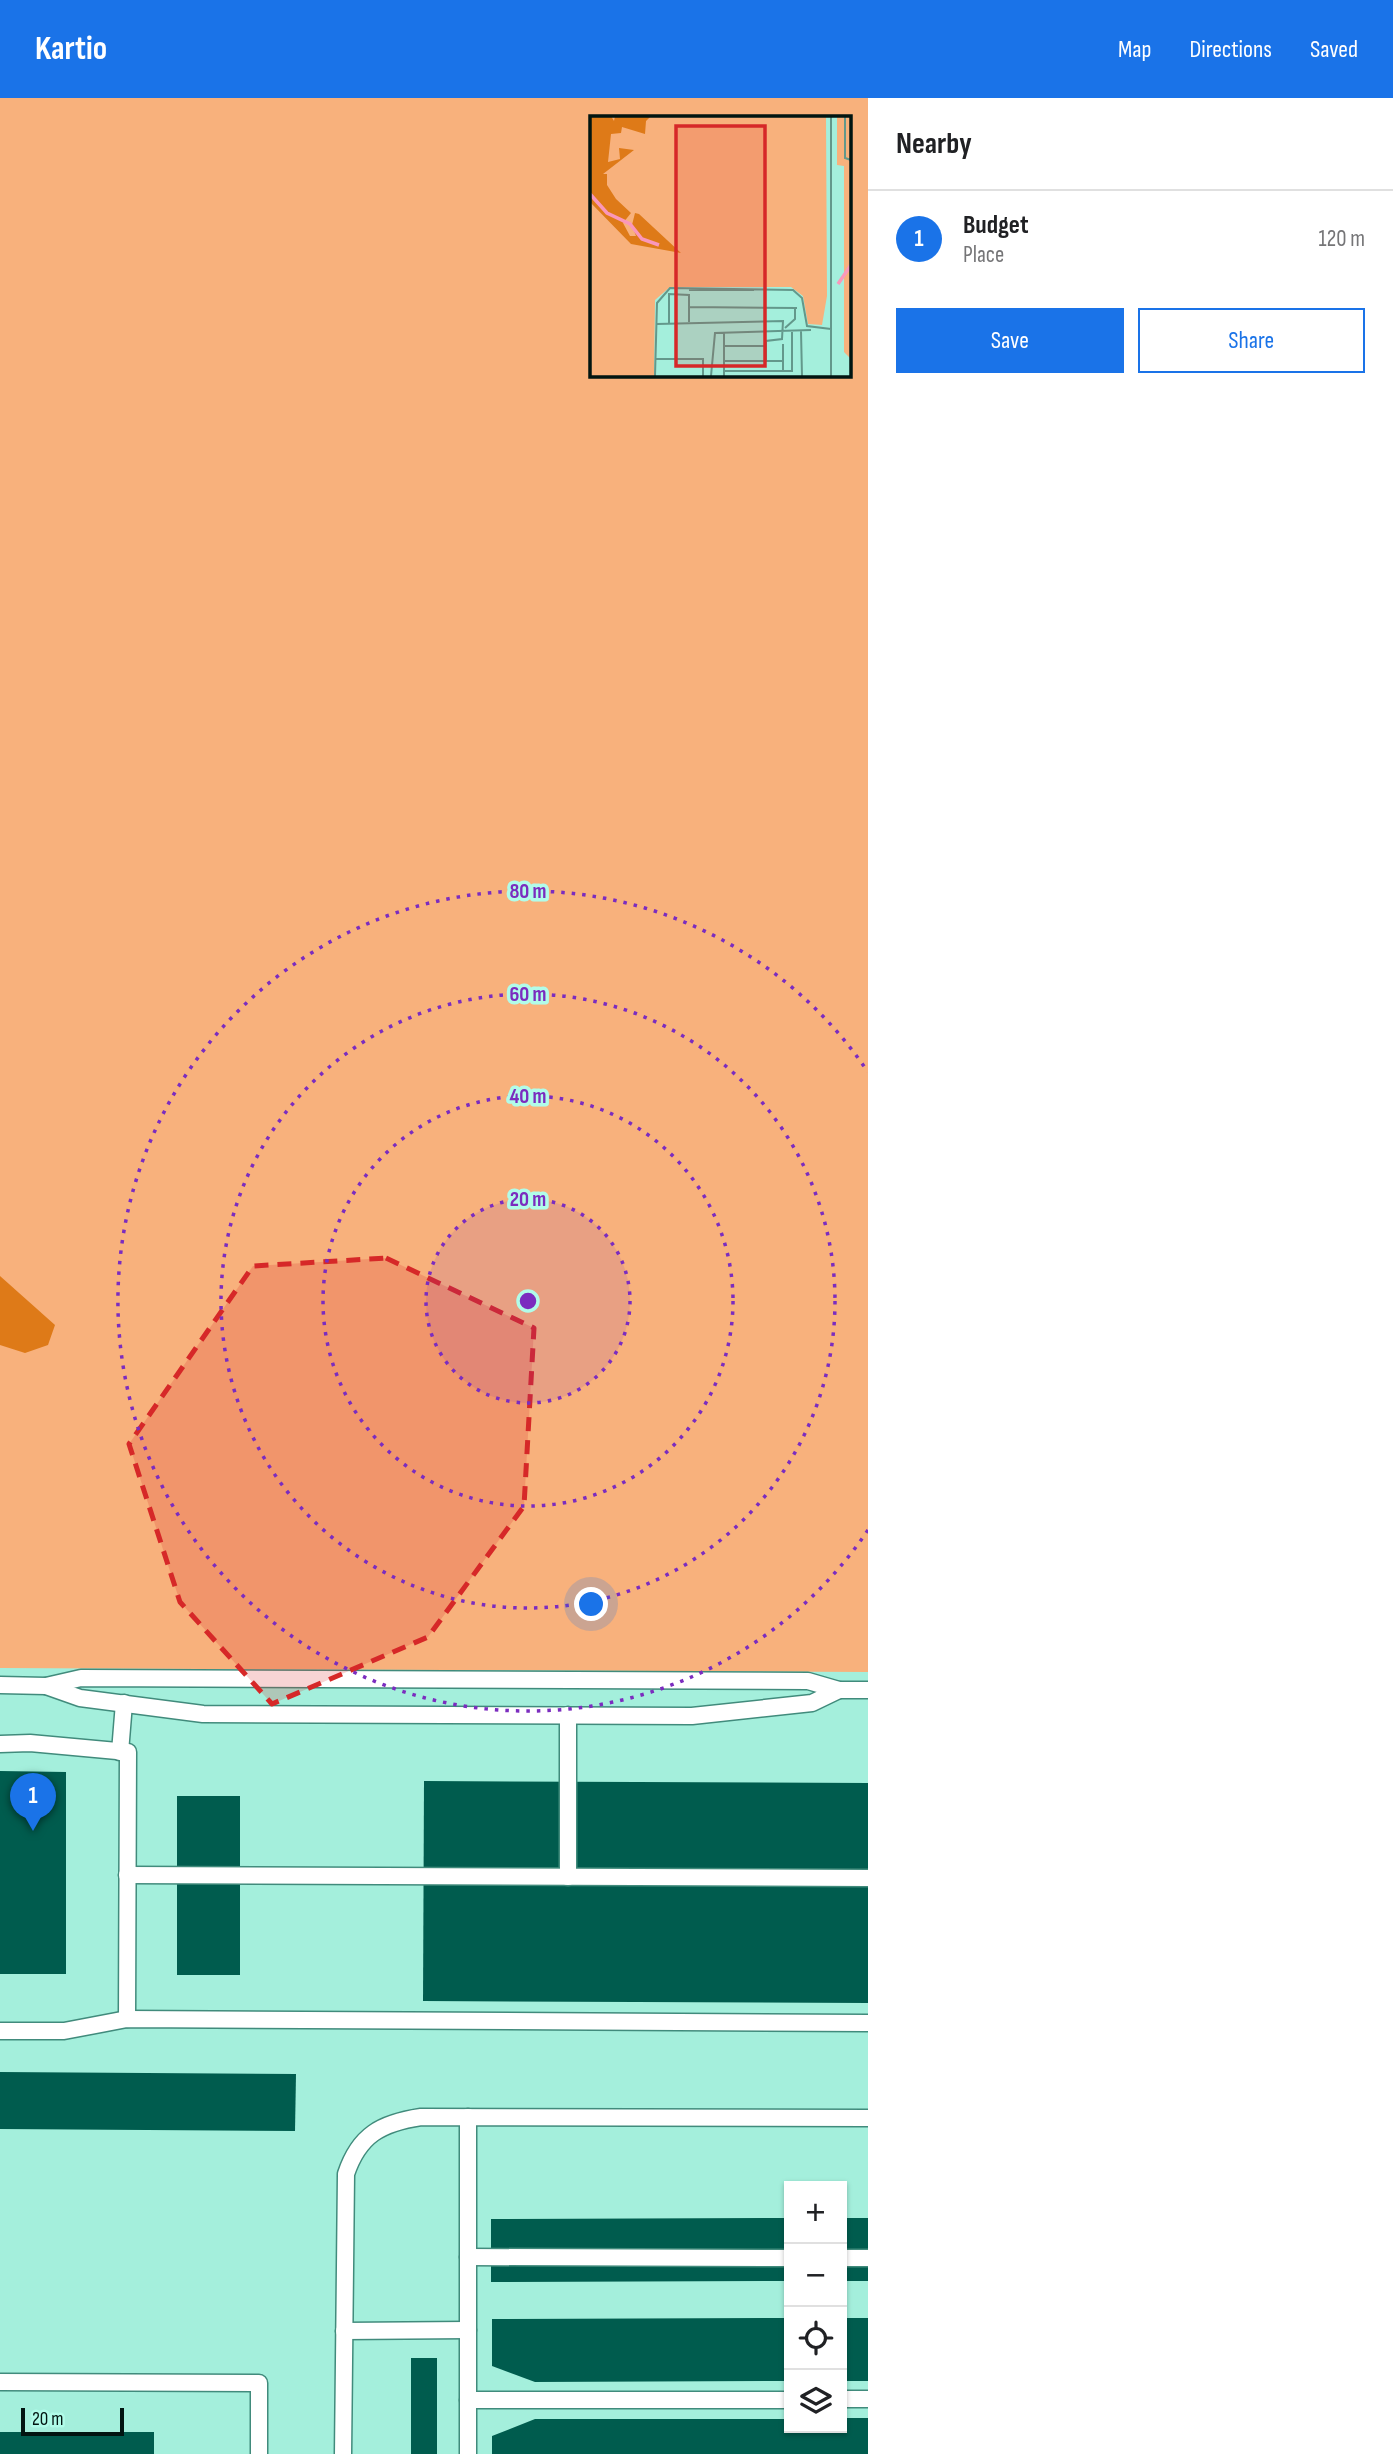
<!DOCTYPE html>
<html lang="en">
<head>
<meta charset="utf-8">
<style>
  :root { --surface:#fff; --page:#f2f2f2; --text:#202124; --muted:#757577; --line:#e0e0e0; --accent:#1a73e8 }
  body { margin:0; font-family:"Sofia Sans Condensed",sans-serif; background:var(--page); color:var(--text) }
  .controls { position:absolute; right:21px; bottom:21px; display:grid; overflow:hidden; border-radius:0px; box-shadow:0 2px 5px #0004 }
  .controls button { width:63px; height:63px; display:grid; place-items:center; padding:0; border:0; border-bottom:2px solid var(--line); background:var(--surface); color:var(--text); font:35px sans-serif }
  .scale { position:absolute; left:21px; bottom:18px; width:103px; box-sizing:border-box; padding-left:7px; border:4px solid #011511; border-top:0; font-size:19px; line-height:24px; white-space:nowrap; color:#011511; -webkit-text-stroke:5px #b1fce9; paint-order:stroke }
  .you { position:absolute; left:592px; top:1507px; width:24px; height:24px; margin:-18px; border:5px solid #fff; border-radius:50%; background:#1a73e8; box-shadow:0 0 0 10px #1a73e833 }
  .badge { display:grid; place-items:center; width:46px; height:46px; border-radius:50%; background:var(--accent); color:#fff; font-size:23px; font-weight:700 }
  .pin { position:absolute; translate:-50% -58px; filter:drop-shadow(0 2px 4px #0008) }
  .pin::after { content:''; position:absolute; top:37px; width:24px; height:21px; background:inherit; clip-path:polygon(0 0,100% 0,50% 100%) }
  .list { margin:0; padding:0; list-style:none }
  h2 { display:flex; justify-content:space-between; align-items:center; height:91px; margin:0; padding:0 28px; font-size:30px }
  h2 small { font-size:23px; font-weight:400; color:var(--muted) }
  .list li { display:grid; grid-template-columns:46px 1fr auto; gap:21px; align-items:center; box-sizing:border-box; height:98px; padding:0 28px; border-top:2px solid var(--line) }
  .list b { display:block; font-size:26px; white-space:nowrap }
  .list p { margin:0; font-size:23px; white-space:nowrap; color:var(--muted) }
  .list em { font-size:23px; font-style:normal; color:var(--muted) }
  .actions { display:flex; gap:14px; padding:21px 28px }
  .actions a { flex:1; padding:16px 0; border:2px solid var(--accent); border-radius:0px; text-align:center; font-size:24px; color:var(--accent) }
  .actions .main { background:var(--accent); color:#fff }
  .icon { flex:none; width:38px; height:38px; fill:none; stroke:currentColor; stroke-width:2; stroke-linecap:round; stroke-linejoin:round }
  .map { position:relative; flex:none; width:868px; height:2356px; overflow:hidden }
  header { display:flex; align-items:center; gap:42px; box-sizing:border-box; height:98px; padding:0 35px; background:var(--accent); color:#fff }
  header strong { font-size:33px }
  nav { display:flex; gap:38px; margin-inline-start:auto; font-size:24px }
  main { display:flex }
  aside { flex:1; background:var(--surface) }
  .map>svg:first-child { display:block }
  .green { fill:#f8b17c; fill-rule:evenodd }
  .forest { fill:#de7a18 }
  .building { fill:#005c4e }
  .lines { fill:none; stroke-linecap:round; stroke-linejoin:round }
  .service-casing { stroke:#418b7c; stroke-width:19 }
  .service { stroke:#fff; stroke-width:16 }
  .marked { fill:#d62828; fill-opacity:0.2; stroke:#d62828; stroke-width:5; stroke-dasharray:14 9; stroke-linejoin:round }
  .ring { fill:none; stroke:#7b2cbf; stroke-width:3.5; stroke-dasharray:3.5 7 }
  .inset-river { fill:none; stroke:#fa97ba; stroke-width:3.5 }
  .inset-road { fill:none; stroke:#63988b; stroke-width:2 }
  .view { fill:#d62828; fill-opacity:0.15; stroke:#d62828; stroke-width:3.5 }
  .inset-edge { fill:none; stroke:#011511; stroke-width:3.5 }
  .centre { fill:#7b2cbf; stroke:#b1fce9; stroke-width:3.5 }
  .ring-label { font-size:21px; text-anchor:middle; font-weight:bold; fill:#7b2cbf; stroke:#b1fce9; stroke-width:7; stroke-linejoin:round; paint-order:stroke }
</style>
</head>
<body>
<header>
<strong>Kartio</strong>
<nav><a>Map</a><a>Directions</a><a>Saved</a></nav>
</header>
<main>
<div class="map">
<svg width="868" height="2356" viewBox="0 0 868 2356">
  <rect width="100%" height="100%" fill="#a4efdc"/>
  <path class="green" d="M 0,0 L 868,0 L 868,1574 L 0,1570 ZM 592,19 L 849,19 L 849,276 L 592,276 Z"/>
  <polygon class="forest" points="0,1178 55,1227 48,1247 25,1255 0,1247"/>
  <g class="building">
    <polygon points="0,1673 66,1674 66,1876 0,1876"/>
    <polygon points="424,1683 868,1685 868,1905 423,1903"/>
    <rect x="177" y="1698" width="63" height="179"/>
    <polygon points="0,1974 296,1976 295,2033 0,2031"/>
    <polygon points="789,2120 789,2183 491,2184 491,2121"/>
    <rect x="842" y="2120" width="26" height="63"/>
    <polygon points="789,2220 789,2283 535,2284 492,2268 492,2221"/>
    <rect x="842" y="2220" width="26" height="63"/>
    <rect x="411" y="2260" width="26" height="96"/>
    <polygon points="842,2320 868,2320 868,2356 492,2356 492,2338 535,2321 789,2321 789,2330 842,2330"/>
    <rect x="0" y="2334" width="154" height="22"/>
  </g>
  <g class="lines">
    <g class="service-casing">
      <g id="service">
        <polyline points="0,1587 46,1588 81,1580 808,1583 839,1592 868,1592"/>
        <polyline points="46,1588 80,1600 203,1616 692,1618 812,1605 839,1592"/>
        <polyline points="0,1646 30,1645 128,1654 127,1921"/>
        <polyline points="120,1654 124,1605"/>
        <polyline points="127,1777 868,1780"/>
        <polyline points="568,1779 568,1617"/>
        <polyline points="0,1933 64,1933 127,1921 868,1925"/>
        <polyline points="468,2019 468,2356"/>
        <polyline points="468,2159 789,2160"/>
        <polyline points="842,2160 868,2160"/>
        <polyline points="344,2233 468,2232"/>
        <polyline points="0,2284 259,2285 259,2356"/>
        <polyline points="842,2301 868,2301"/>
        <polyline points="468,2302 789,2302"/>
        <path d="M 343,2356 L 346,2076 C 359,2037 381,2025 421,2019 L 868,2020"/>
      </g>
    </g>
    <use href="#service" class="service"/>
  </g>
  <path class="marked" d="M 386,1160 L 534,1230 L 524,1408 L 428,1539 L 272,1606 L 180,1504 L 129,1346 L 253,1168 Z"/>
  <circle cx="528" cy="1203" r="102" fill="#7b2cbf" fill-opacity=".12"/>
  <g class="ring">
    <circle cx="528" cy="1203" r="102"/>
    <circle cx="528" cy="1203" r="205"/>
    <circle cx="528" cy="1203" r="307"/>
    <path d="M868 1432A410 410 0 1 1 868 974"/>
  </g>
  <g transform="translate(590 18)">
    <rect width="261" height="261" fill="#a4efdc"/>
    <path d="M 0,0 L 236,0 L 237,180 L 232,209 L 218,208 L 213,180 L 201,171 L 80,171 L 65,184 L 64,260 L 0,260 ZM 247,0 L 261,0 L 261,243 L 254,236 L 254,50 L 247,49 Z" fill="#f8b17c"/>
    <path d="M 0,0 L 21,0 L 24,5 L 25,0 L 61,0 L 56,5 L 55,18 L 32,11 L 31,17 L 21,18 L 18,46 L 30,43 L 29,32 L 44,34 L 13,58 L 17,58 L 17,69 L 26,83 L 41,97 L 33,107 L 40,120 L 46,120 L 42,109 L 45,97 L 49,98 L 91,137 L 41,128 L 0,86 Z" fill="#de7a18"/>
    <path class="inset-river" d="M 0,78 L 17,97 L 40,108 L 52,123 L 69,129M 248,168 L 261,149"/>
    <path class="inset-road" d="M 255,0 L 255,42 L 261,44M 99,174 L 164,174M 99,191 L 207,192M 79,207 L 79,178 L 99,179 L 99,206M 67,208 L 193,205 L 192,223 L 176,225 L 176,245M 195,212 L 205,203 L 205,192M 211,215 L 212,260M 134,216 L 134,260M 193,228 L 193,255M 134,230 L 175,230M 66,243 L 113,243 L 113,260M 134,245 L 193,245M 134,255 L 202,255 L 202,216M 65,260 L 67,187 L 80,172 L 203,174 L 212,182 L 217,210 L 241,213M 121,260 L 125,217 L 221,214M 241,260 L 241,0"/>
    <path class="view" d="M 86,10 L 175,10 L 175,250 L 86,250 Z"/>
    <rect width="261" height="261" class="inset-edge"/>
  </g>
  <circle cx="528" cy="1203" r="10" class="centre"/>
  <g class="ring-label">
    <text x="528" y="800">80 m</text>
    <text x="528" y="903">60 m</text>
    <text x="528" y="1005">40 m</text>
    <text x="528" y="1108">20 m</text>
  </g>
</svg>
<div class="controls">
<button>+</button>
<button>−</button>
<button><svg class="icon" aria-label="locate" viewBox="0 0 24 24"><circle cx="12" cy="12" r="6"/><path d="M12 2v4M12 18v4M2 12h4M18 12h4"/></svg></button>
<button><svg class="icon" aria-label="layers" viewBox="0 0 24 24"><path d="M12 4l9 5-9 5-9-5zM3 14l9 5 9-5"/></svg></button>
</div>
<div class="scale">20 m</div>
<div class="you"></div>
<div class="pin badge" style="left:33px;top:1733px">1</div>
</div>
<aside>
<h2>Nearby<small></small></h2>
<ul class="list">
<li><span class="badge">1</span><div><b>Budget</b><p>Place</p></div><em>120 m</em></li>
</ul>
<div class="actions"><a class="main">Save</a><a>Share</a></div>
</aside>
</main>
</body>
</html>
